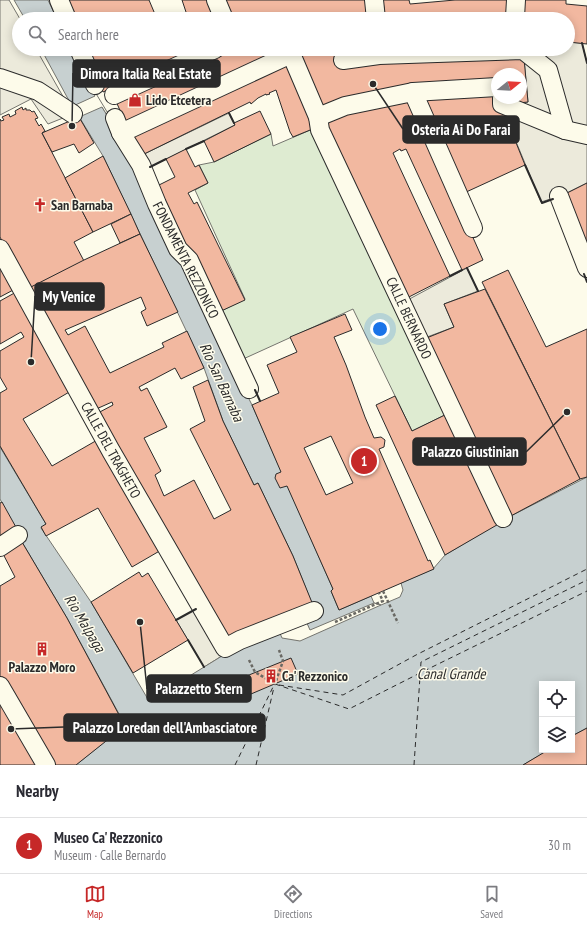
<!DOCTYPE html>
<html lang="en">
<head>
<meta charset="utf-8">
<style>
  :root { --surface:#fff; --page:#f7f7f7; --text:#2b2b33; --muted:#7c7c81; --line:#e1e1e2; --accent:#c62828 }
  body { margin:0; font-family:"PT Sans Narrow",sans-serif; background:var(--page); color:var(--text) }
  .controls { position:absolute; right:12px; bottom:12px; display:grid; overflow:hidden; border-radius:0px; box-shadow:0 2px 10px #0003 }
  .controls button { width:36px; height:36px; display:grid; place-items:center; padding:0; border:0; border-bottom:1px solid var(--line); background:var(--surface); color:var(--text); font:20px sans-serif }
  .compass { position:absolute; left:491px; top:68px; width:36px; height:36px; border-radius:50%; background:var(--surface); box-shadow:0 2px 10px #0003; rotate:72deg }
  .you { position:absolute; left:380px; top:329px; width:14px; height:14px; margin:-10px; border:3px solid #fff; border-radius:50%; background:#1a73e8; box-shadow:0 0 0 6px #1a73e833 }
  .badge { display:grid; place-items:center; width:26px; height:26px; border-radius:50%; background:var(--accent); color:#fff; font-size:13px; font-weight:700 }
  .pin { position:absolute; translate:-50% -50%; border:2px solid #fff; box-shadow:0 1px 4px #0006 }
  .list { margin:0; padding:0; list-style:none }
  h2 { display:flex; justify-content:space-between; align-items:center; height:52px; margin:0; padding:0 16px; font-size:17px }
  h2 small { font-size:13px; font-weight:400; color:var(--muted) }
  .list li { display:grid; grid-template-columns:26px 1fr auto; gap:12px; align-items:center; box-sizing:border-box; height:56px; padding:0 16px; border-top:1px solid var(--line) }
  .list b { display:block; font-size:15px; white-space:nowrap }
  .list p { margin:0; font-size:13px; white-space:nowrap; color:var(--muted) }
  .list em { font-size:13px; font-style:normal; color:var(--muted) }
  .icon { flex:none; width:22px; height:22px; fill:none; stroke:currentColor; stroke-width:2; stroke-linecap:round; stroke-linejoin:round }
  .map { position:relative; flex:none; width:587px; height:765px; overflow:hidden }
  .search { position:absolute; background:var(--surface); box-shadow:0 2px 10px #0003; left:12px; right:12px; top:12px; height:44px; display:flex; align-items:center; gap:10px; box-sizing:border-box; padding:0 14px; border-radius:22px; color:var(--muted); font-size:15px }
  .sheet { height:108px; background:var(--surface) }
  nav { display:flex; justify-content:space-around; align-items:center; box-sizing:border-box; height:56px; border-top:1px solid var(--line); background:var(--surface); font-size:11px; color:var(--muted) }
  nav a { display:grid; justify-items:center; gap:2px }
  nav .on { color:var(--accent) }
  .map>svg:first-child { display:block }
  .green { fill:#deebd1; stroke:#74746e }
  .parking { fill:#eceadb; stroke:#74746e }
  .water { fill:#c7d0d0; stroke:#74746e }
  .pier { fill:#fdfbea; stroke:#74746e }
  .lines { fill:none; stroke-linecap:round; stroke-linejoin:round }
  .ferry { stroke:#2b2b2b; stroke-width:1; stroke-dasharray:5 4; stroke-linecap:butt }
  .building { fill:#f2b8a0; stroke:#2b2b2b; fill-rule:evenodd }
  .pedestrian-casing { stroke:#2b2b2b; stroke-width:20 }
  .path { stroke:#6a6964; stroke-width:2.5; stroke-dasharray:3 2; stroke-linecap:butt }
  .pedestrian { stroke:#fdfbea; stroke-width:18 }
  .wall { stroke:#2b2b2b; stroke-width:2 }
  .labels { text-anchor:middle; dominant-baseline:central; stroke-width:3; stroke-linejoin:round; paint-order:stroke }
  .poi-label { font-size:14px; font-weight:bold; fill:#2b2b2b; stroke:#fdfbea; text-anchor:start }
  .street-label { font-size:14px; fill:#2b2b2b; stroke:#fdfbea }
  .water-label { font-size:15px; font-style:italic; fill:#2b2b2b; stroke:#fdfbea }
  .leader { fill:none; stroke:#2b2b2b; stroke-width:1.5 }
  .callout-dot { fill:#2b2b2b; stroke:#fdfbea; stroke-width:1.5 }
  .callout { fill:#2b2b2b; stroke:#2b2b2b; stroke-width:1.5 }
  .callout-label { font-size:15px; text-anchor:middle; font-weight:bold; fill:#fff }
</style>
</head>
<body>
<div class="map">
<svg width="587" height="765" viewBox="0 0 587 765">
  <rect width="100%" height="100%" fill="#fdfbea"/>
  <polygon class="green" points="315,128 449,413 412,431 353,309 241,360 219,312 245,299 195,190 208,183 199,165 214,162 271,134 273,146"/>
  <g class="parking">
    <polygon points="0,0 9,0 20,19 19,49 36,49 73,114 48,124 31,99 0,115"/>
    <polygon points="568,42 582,43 587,63 587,183 563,195 541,202 500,103 508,104 528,102 523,49 568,49"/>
    <polygon points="229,113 235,125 146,169 140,156"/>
    <polygon points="467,268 478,291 444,304 454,327 419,340 402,303"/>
    <polygon points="205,604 230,651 204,667 176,620"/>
  </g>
  <g class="water">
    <polygon points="14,0 48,0 57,19 25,19"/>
    <polygon points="41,49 71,49 83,76 110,120 252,405 333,589 331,591 339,610 371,596 374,603 381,605 400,597 403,590 401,583 433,569 445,555 507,518 587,477 587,728 572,736 572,684 542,684 542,750 549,750 523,765 76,765 125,725 67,618 19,537 0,499 0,447 46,524 41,528 91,602 149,701 230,651 317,616 293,556 258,483 254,485 223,421 204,368 103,156 67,97"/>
  </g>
  <g class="pier">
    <polygon points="90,87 92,87 112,120 110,120 102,107 77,118 71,107 95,96"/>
    <polygon points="374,603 381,605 300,641 282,638 279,631 306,621 310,630"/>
  </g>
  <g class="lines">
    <g class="ferry">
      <polyline points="275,684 349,709 426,670 587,591"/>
      <polyline points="279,685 343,695 416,655 587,569"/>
      <polyline points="235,765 274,685"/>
      <polyline points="256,765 274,687"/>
      <polyline points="414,765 421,662 587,580"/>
    </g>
  </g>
  <g class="building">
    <polygon points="66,0 149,0 157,19 73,19"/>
    <polygon points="182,0 212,0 219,19 177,19 187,15"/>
    <polygon points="219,0 373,0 374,19 280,19 278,14 268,19 226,19"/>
    <polygon points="383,0 409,0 410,4 455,0 566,0 566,4 587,6 587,44 568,42 568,19 385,19"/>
    <polygon points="85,49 202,49 103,92"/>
    <polygon points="229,49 284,49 315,128 293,137 290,132 276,90 269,93 270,94 266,95 266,94 258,98 251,104 250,102 140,156 115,99"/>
    <polygon points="293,49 377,49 377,51 335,55 335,62 524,58 528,102 508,104 508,98 521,98 521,74 497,74 497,82 318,108"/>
    <polygon points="497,89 500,103 525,165 464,193 423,96"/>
    <polygon points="411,97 429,139 483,260 462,270 406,149 401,151 400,149 393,153 450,276 405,299 322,122 381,103"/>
    <polygon points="22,107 23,110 26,108 26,110 30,110 32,112 34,111 38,118 35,119 39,126 41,124 45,131 42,133 93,232 74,242 84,261 26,290 0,237 0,119 1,121 4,120 2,117 9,114 10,117 16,114 15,111"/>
    <polygon points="260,111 271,134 214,162 204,141 235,125 234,123"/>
    <polygon points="79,117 94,143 79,153 74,144 52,152 42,133"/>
    <polygon points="186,149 195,167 199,165 208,183 188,193 194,204 197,202 245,300 219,312 185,243 180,245 155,187 175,177 166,159"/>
    <polygon points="103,156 131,214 93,232 65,178"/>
    <polygon points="587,183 587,252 563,195"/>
    <polygon points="131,214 140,234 120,243 111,224"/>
    <polygon points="140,234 178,312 147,326 141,312 146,309 141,297 65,330 68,335 85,326 110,373 164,347 162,343 187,331 204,368 181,379 175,368 139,387 141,391 147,388 167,427 144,438 161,471 155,475 164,496 194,480 214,519 231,510 190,429 205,421 193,387 208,380 223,421 254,485 258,483 293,556 313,605 225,639 96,414 113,405 112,402 94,410 27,289 84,260"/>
    <polygon points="0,258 17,288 0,297"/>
    <polygon points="508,270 546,347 587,329 587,477 580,479 482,282"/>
    <polygon points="485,289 580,479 507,518 424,339 454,327 444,304"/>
    <polygon points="18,291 71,391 23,419 52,466 99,439 163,549 132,567 98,508 46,536 41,527 46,524 0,446 0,393 7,389 0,377 0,351 24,337 21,332 0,344 0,301"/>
    <path d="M 345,314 L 352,330 L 334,337 L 346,365 L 365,417 L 374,438 L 381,437 L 385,440 L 384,447 L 379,449 L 428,561 L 430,560 L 434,569 L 339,610 L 331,591 L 333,589 L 287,486 L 280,488 L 275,478 L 276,474 L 281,472 L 252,405 L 279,393 L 267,365 L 297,352 L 290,337 ZM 331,436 L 353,483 L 326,495 L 304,448 Z"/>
    <polygon points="395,396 412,431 449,413 502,522 445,555 376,405"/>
    <polygon points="2,502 17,529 0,541 0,503"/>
    <polygon points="19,537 67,618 125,726 76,765 49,765 0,681 0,586 15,577 1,550"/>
    <polygon points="139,572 142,577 148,573 188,640 133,673 91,602"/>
    <polygon points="291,658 298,674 251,694 244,677"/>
    <polygon points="0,693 43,765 0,765"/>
    <polygon points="587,728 587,765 523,765 548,750 572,750 572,736"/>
  </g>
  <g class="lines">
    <g class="pedestrian-casing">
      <g id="pedestrian">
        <polyline points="59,0 67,19"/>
        <polyline points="216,0 224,19"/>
        <polyline points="374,0 376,19"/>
        <polyline points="515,17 516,0"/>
        <polyline points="79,49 95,85"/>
        <polyline points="289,49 318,117 320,130 503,518"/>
        <polyline points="343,60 379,55 523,50 548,70 565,130"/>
        <polyline points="0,78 38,91 73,114"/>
        <polyline points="413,92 473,228"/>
        <polyline points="114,95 215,49"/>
        <polyline points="502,98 502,104 565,130 587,135"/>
        <polyline points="318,117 345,106 413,92 497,87"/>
        <polyline points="115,118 121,133 141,165 157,204 178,249 189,260 249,389"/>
        <polyline points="121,133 291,54"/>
        <polyline points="559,196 587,268"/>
        <polyline points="0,249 111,451 225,648 240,640 314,611"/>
        <polyline points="0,547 18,535"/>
        <polyline points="0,686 46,765"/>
      </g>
    </g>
    <g class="path">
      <polyline points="383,591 398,623"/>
      <polyline points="335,622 383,601 379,593"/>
      <polyline points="249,660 255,672 275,684 283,661 279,650"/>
    </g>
    <use href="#pedestrian" class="pedestrian"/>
    <g class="wall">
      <polyline points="582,43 587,63"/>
      <polyline points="229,113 234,123"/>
      <polyline points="186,149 204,141"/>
      <polyline points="525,165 542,203 553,199"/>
      <polyline points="150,167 166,159"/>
      <polyline points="467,268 478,291"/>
      <polyline points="584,274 587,282"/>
      <polyline points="450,276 462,270"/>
      <polyline points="255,390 260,401"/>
      <polyline points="176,620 196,609"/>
      <polyline points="188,640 204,667"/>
    </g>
  </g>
  <defs>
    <g id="shop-bare" transform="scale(1.08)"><path d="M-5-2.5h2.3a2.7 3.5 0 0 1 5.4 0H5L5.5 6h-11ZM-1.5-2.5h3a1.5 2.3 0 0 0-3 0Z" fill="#c62828" stroke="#fdfbea" stroke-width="2.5" paint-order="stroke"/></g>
    <g id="church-bare" transform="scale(1.08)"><path d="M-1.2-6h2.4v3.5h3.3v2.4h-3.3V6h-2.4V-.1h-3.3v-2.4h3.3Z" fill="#c62828" stroke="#fdfbea" stroke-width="2.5" paint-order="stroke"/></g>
    <g id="building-bare" transform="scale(1.08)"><path d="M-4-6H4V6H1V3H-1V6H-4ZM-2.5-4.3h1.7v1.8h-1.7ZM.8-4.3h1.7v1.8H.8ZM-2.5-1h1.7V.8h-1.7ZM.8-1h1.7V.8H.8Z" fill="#c62828" stroke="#fdfbea" stroke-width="2.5" paint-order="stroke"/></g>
  </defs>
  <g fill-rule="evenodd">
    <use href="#shop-bare" x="135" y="100"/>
    <use href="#church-bare" x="40" y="205"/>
    <use href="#building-bare" x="42" y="649"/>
    <use href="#building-bare" x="271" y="676"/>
  </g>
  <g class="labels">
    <g class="poi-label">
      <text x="146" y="100">Lido Etcetera</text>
      <text x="51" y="205">San Barnaba</text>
      <text x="42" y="667" text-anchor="middle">Palazzo Moro</text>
      <text x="282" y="676">Ca' Rezzonico</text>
    </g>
    <g class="street-label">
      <text transform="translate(186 260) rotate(63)">FONDAMENTA REZZONICO</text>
      <text transform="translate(409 318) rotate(65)">CALLE BERNARDO</text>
      <text transform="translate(111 450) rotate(61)">CALLE DEL TRAGHETO</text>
    </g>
    <g class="water-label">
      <text transform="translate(222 382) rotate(65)">Rio San Barnaba</text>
      <text transform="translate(85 623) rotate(59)">Rio Malpaga</text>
      <text x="451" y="673">Canal Grande</text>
    </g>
  </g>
  <path class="leader" d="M72 126L73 73M373 84L403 129M31 362L35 296M567 412L526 452M140 622L147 689M11 729L64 727"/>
  <g class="callout-dot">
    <circle cx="72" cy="126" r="4"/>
    <circle cx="373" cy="84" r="4"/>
    <circle cx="31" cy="362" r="4"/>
    <circle cx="567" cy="412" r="4"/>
    <circle cx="140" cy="622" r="4"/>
    <circle cx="11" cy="729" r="4"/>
  </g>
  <g class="callout">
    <rect x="73" y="60" width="147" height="27" rx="4"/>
    <rect x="403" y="116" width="116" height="27" rx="4"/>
    <rect x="35" y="283" width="69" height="27" rx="4"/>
    <rect x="413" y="438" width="113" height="27" rx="4"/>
    <rect x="147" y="675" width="104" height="27" rx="4"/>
    <rect x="64" y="714" width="201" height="27" rx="4"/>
  </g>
  <g class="callout-label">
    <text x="146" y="79">Dimora Italia Real Estate</text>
    <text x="461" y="135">Osteria Ai Do Farai</text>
    <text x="69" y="302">My Venice</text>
    <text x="470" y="457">Palazzo Giustinian</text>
    <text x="199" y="694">Palazzetto Stern</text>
    <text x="165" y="733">Palazzo Loredan dell'Ambasciatore</text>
  </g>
</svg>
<div class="controls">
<button><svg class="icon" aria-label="locate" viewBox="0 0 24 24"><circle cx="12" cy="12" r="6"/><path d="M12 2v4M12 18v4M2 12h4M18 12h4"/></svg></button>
<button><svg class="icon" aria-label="layers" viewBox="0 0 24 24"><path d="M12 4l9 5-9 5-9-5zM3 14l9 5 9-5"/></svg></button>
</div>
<svg class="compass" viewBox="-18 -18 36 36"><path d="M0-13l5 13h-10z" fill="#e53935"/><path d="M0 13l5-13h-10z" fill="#7c7c81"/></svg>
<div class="you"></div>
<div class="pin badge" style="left:364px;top:461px">1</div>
<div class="search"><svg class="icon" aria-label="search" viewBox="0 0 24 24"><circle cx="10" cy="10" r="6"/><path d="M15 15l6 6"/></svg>Search here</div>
</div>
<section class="sheet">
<h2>Nearby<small></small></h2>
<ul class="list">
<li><span class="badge">1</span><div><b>Museo Ca' Rezzonico</b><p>Museum · Calle Bernardo</p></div><em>30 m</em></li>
</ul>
</section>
<nav>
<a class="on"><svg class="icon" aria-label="map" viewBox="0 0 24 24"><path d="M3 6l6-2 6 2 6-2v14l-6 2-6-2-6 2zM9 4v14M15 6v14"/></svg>Map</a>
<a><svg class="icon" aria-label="directions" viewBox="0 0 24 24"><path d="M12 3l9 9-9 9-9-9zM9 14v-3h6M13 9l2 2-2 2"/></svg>Directions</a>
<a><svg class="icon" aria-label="saved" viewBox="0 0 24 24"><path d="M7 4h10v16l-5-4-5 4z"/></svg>Saved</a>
</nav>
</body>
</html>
